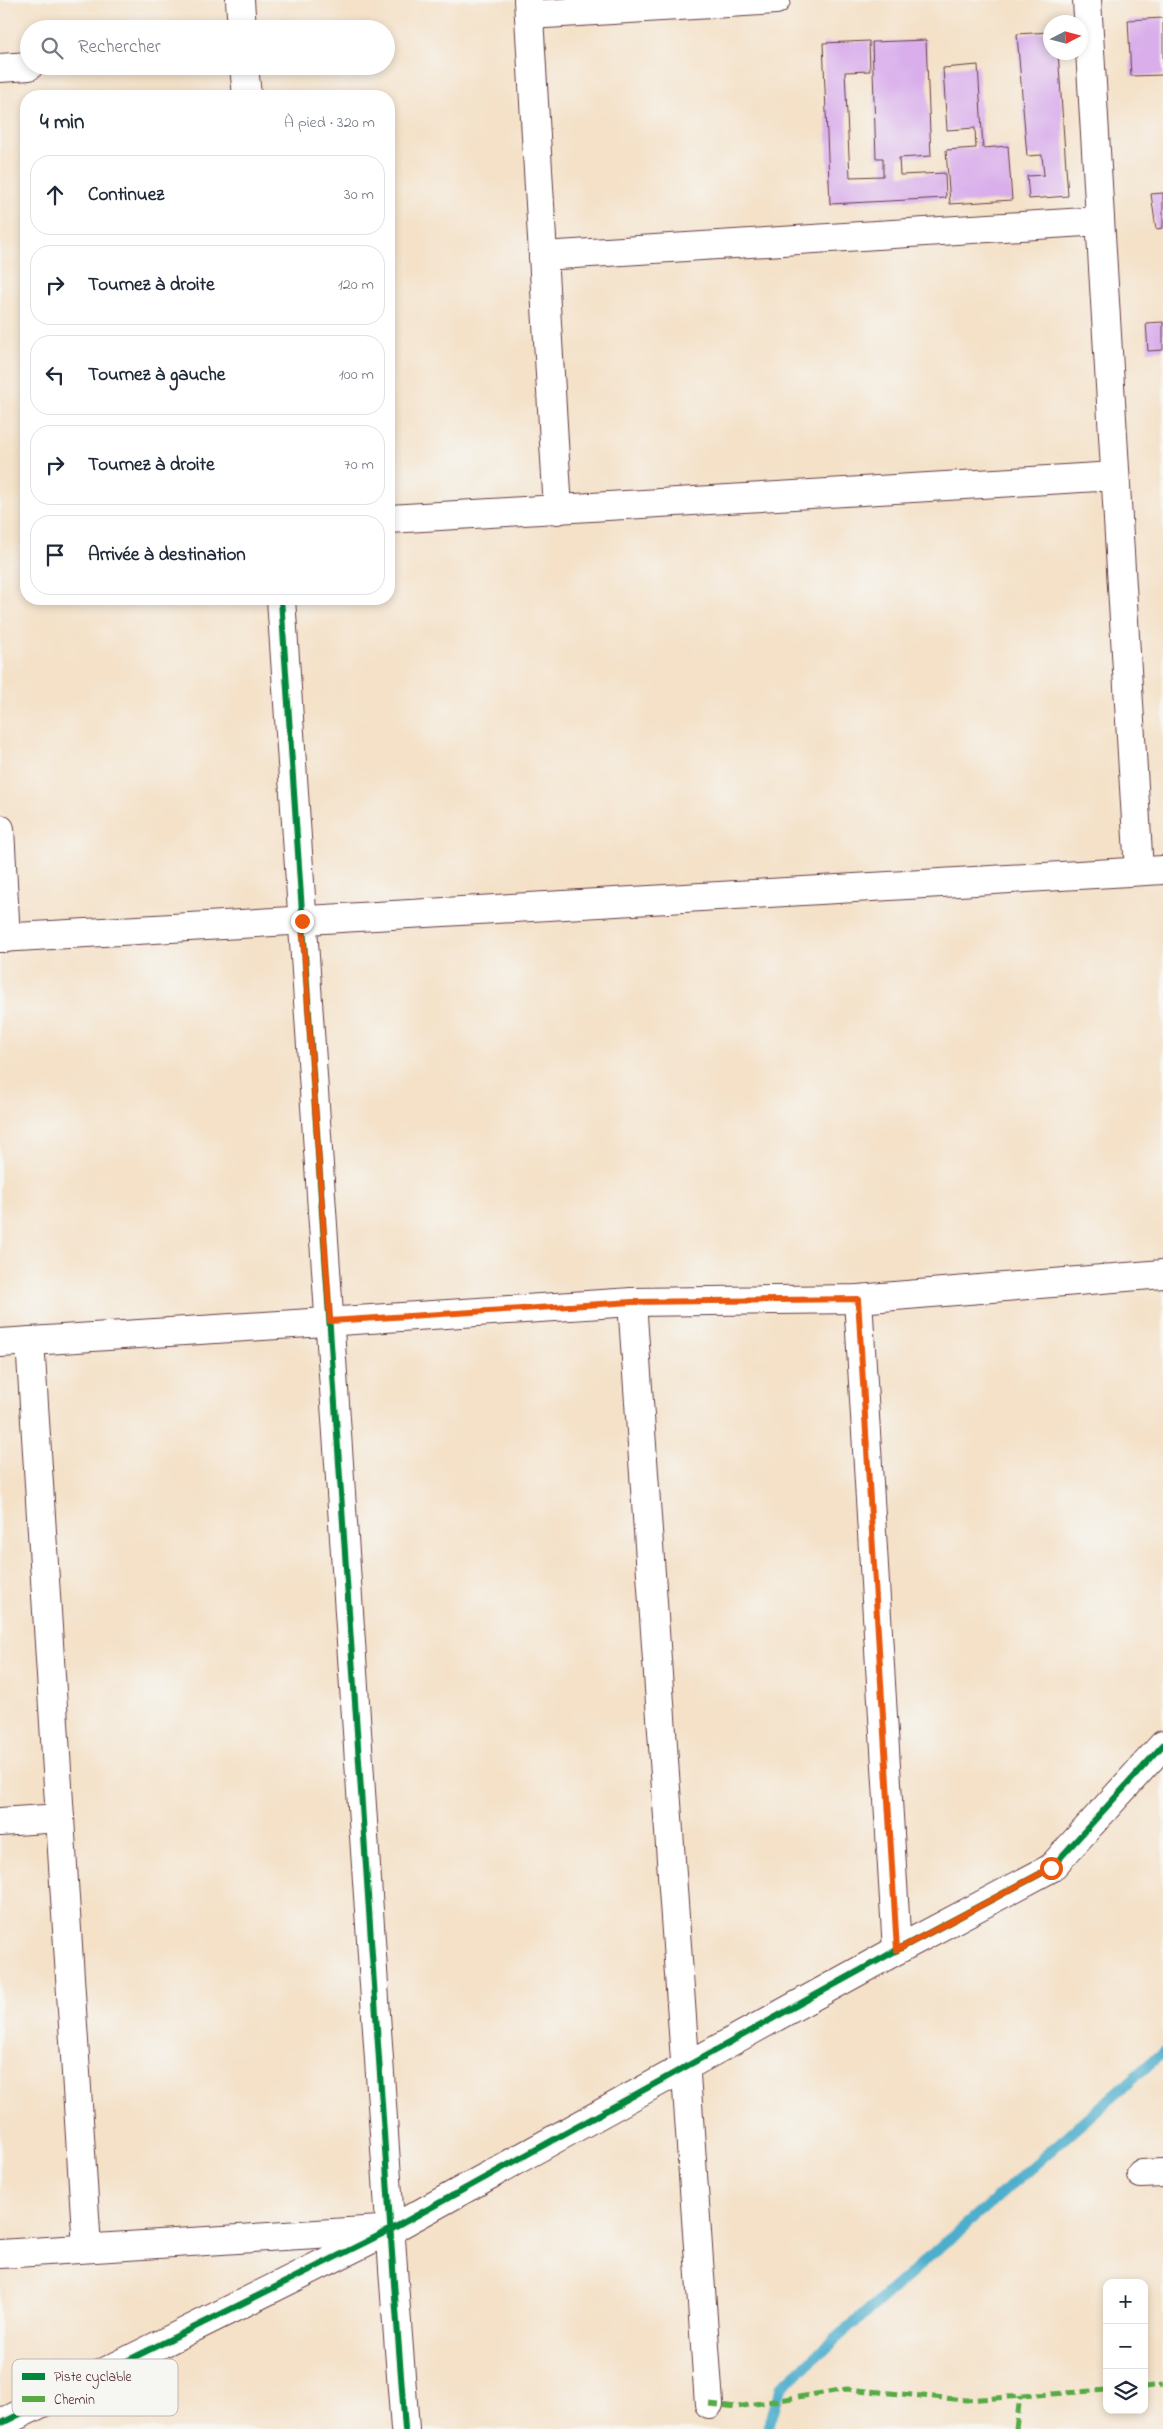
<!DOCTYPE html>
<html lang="fr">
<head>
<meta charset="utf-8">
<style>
  :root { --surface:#fff; --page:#f6f6f7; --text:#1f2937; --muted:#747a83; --line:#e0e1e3 }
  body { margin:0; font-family:"Indie Flower",sans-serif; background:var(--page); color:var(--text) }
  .controls { position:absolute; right:15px; bottom:15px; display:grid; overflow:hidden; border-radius:10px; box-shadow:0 2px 8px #0003 }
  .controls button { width:45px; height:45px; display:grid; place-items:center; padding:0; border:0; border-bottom:1px solid var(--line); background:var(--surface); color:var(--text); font:25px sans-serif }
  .compass { position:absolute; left:1043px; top:15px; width:45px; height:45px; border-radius:50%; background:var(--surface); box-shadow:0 2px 8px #0003; rotate:84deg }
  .stop { position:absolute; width:15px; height:15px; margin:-11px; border:4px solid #ea580c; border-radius:50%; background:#fff }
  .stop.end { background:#ea580c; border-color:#fff; box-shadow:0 1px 5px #0008 }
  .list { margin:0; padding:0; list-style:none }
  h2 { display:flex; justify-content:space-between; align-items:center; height:65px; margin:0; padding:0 20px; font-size:21px }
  h2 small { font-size:16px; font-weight:400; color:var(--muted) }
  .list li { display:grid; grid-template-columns:32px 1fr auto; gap:15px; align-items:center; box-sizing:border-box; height:80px; margin:0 10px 10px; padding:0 10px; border:1px solid var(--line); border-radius:20px }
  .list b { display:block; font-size:19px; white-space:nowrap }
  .list em { font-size:16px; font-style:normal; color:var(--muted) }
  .icon { flex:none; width:28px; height:28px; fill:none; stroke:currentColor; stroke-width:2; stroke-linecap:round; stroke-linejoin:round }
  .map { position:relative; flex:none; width:1163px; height:2429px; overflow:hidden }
  .search { position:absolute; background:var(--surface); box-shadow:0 2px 8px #0003; left:20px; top:20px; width:375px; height:55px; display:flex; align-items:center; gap:12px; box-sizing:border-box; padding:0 18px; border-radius:28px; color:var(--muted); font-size:19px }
  .panel { position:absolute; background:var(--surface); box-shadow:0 2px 8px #0003; left:20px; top:90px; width:375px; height:515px; border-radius:20px }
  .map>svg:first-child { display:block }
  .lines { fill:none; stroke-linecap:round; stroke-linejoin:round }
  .stream { stroke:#4daecc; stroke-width:11 }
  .building { fill:#d9aeeb }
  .street-casing { stroke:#643c43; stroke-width:30 }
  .street { stroke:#fff; stroke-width:28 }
  .quiet { stroke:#57aa44; stroke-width:5; stroke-dasharray:10 5; stroke-linecap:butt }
  .cycleway-casing { stroke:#f6f6f2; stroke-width:9 }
  .cycleway { stroke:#00873e; stroke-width:6 }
  .route { stroke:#ea580c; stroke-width:6 }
  .key { fill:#f6f6f2; stroke:#c2b6b6; stroke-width:1 }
  .key-label { font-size:14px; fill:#4a1f2b }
</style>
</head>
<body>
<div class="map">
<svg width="1163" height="2429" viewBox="0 0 1163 2429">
  <rect width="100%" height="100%" fill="#f6f6f2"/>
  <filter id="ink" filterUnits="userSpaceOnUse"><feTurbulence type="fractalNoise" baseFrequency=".02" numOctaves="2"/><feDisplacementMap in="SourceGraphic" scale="10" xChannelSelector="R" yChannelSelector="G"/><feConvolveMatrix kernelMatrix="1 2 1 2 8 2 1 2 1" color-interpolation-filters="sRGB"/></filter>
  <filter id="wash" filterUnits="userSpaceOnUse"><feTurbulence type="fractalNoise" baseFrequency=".0096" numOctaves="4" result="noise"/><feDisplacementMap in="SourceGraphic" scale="20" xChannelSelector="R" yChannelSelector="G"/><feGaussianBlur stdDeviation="1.12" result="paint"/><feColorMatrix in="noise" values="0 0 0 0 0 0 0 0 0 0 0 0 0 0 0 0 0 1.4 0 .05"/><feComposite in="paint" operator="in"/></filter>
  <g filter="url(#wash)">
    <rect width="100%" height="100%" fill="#f4e1c8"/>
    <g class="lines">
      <polyline class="stream" points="768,2429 781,2387 1163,2052"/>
    </g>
    <g id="blocks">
      <g class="building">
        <polygon points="1163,18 1163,75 1131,76 1128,20"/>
        <polygon points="1050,32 1050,52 1058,52 1068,196 1029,199 1027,176 1044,175 1042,155 1027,156 1017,34"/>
        <polygon points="926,40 931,156 899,158 900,175 945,173 946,198 830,204 823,43 869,41 870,71 845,72 850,177 883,176 883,158 876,158 872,42"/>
        <polygon points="978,65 983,148 1008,146 1012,200 950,204 946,150 976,148 975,128 947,130 943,68"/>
        <polygon points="1163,193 1163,228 1156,229 1151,194"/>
        <polygon points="1163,322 1163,350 1148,351 1146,323"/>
      </g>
    </g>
  </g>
  <g filter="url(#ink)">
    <use href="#blocks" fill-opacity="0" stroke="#643c43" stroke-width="1"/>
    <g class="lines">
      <g class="street-casing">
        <g id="street">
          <polyline points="240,0 242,29"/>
          <polyline points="528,0 558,510"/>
          <polyline points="1087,0 1139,871"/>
          <polyline points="529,15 776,0"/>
          <polyline points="244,66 247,96"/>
          <polyline points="0,68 29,66"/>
          <polyline points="543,256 1100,221"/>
          <polyline points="389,519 1115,476"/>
          <polyline points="281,599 394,2283 405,2429"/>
          <polyline points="0,829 6,938"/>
          <polyline points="0,938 1163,870"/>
          <polyline points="858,1299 897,1950"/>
          <polyline points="632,1302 709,2404"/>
          <polyline points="30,1341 87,2248"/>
          <polyline points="0,1343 632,1302 858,1299 1163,1274"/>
          <polyline points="0,1822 60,1818"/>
          <polyline points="1141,2174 1163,2173"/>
          <polyline points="0,2254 380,2230"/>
          <polyline points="0,2424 392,2229 897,1950 1051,1868 1163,1745"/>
        </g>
      </g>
      <use href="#street" class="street"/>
      <g class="quiet">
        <polyline points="1144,2387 1163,2385"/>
        <polyline points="709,2404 737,2407 847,2389 966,2400 1107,2390"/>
        <polyline points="1016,2429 1020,2396"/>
      </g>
      <g class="cycleway-casing">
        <g id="cycleway">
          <polyline points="281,599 394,2283 405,2429"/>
          <polyline points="0,2424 392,2229 897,1950 1051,1868 1163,1745"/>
        </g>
      </g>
      <use href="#cycleway" class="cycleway"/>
    </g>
  </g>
  <g class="lines" filter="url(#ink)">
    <polyline class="route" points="302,921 330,1321 632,1302 858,1299 897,1950 1051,1868"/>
  </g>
  <rect x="12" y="2359" width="166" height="57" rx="8" class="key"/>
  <rect x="22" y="2373" width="23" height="7" fill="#00873e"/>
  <rect x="22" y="2396" width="23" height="6" fill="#57aa44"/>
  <g class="key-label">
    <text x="54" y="2381">Piste cyclable</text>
    <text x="54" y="2404">Chemin</text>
  </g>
</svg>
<div class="controls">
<button>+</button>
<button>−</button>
<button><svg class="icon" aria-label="layers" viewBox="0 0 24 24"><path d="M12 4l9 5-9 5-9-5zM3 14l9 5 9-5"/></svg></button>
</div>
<svg class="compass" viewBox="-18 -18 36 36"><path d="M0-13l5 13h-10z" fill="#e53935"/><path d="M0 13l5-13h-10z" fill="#747a83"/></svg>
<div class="stop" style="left:1051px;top:1868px"></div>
<div class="stop end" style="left:302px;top:921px"></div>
<div class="search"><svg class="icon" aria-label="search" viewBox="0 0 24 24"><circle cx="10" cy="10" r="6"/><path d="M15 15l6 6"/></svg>Rechercher</div>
<section class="panel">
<h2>4 min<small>À pied · 320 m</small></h2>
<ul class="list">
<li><svg class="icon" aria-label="ahead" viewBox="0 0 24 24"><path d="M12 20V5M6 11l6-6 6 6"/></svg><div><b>Continuez</b></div><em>30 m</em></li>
<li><svg class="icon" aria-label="right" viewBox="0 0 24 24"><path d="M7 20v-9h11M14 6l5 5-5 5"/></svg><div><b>Tournez à droite</b></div><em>120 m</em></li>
<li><svg class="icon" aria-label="left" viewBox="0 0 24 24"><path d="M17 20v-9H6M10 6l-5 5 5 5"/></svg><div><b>Tournez à gauche</b></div><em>100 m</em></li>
<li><svg class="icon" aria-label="right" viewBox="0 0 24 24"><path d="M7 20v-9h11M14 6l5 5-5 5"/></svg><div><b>Tournez à droite</b></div><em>70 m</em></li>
<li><svg class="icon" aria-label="arrive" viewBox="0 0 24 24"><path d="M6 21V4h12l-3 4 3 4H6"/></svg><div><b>Arrivée à destination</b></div></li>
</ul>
</section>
</div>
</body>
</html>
